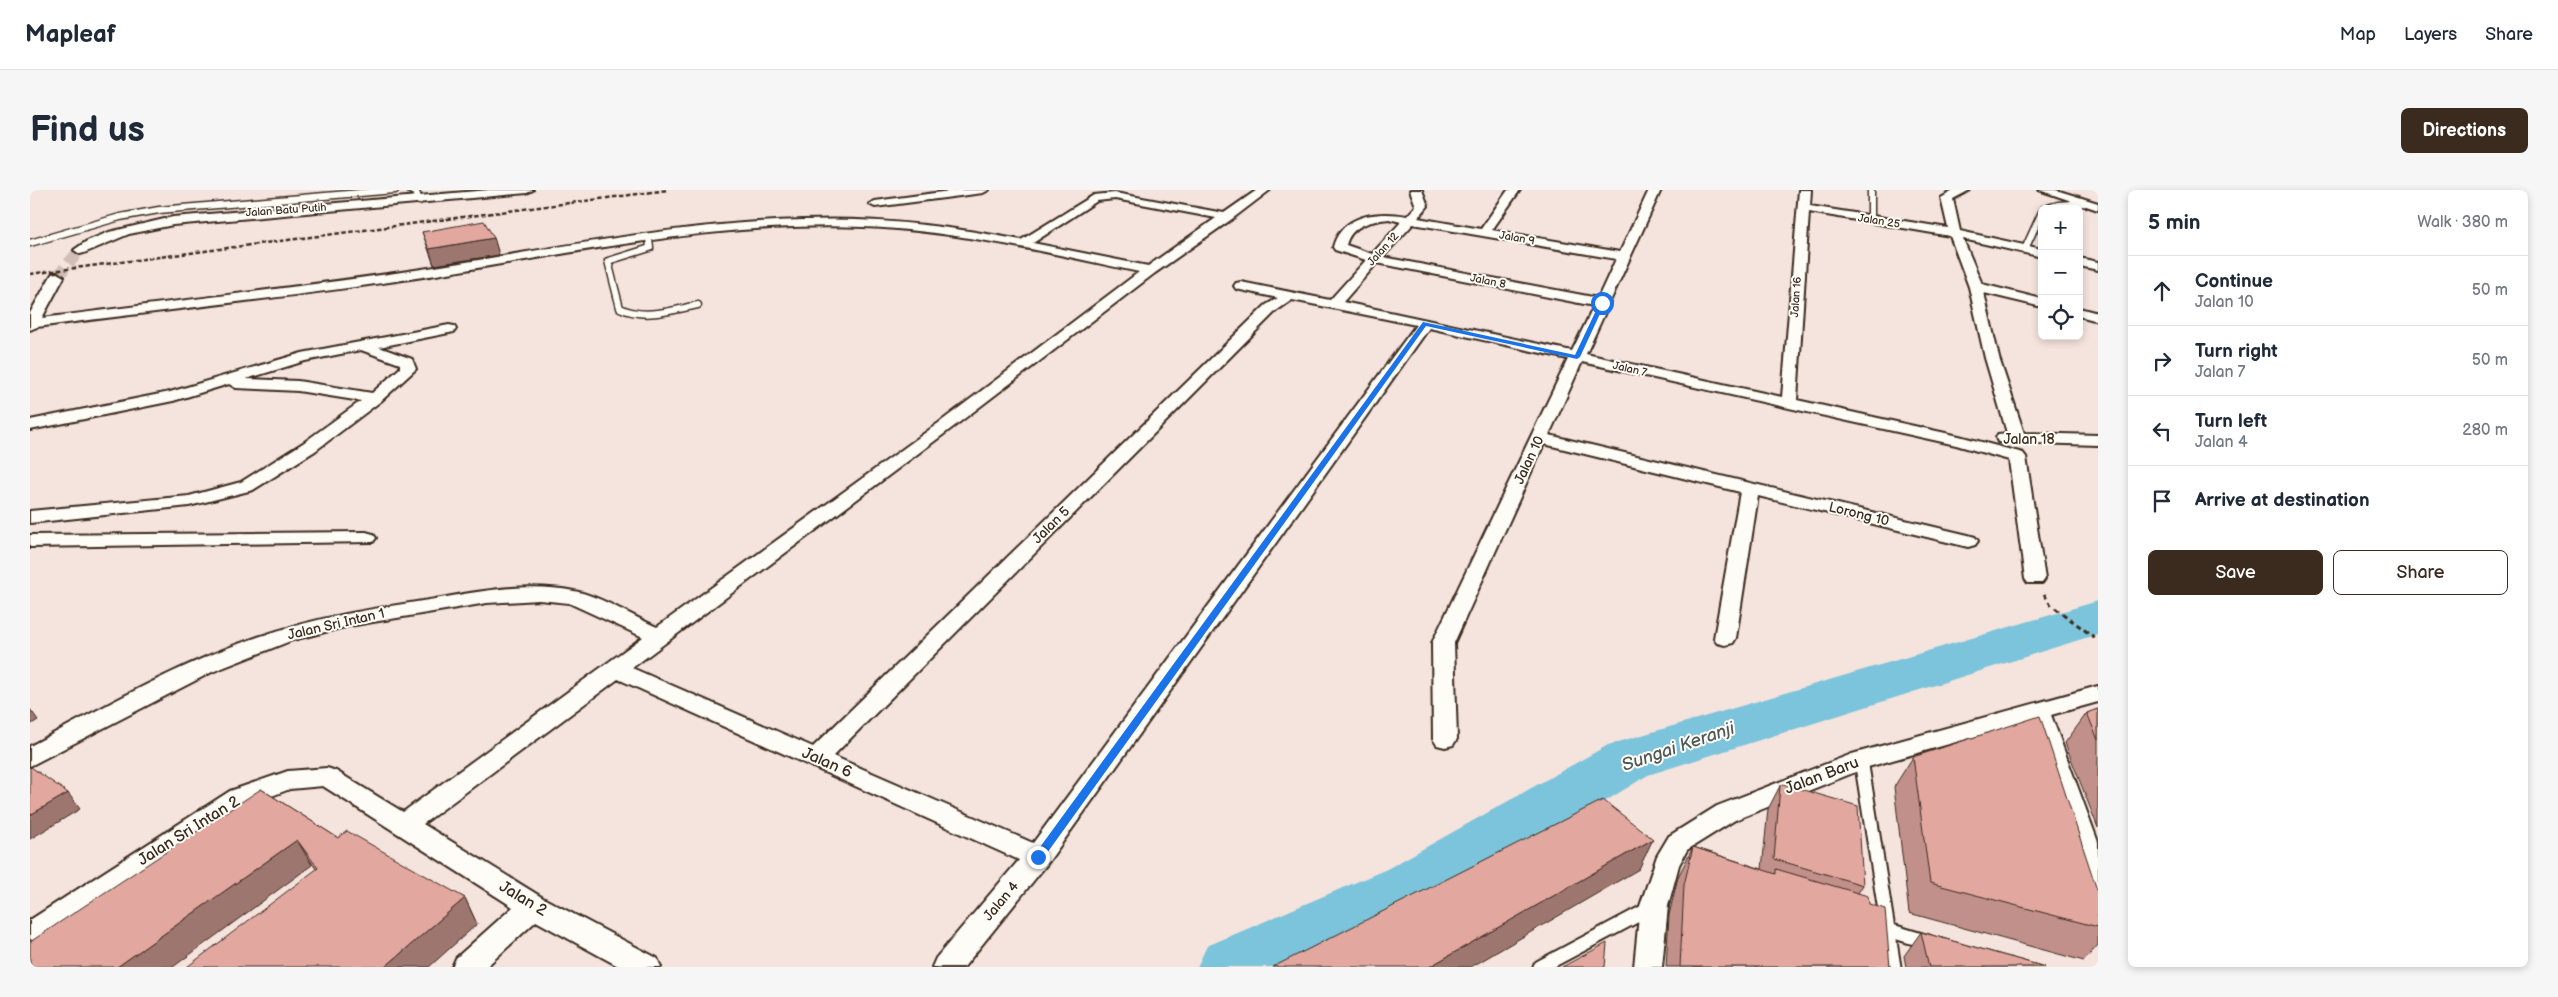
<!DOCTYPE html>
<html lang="en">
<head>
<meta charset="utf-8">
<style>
  :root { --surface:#fff; --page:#f6f6f7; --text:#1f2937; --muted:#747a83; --line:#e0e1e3; --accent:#3b2a1e }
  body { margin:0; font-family:"Balsamiq Sans",sans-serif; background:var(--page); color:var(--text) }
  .controls { position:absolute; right:15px; top:15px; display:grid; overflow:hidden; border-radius:8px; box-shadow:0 2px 8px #0003 }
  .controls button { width:45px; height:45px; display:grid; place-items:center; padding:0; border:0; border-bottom:1px solid var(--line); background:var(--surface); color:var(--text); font:25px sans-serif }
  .stop { position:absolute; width:15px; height:15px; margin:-11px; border:4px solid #1a73e8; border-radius:50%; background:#fff }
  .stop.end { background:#1a73e8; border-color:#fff; box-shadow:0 1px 5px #0008 }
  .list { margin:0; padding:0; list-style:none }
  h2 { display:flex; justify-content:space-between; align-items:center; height:65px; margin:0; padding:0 20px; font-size:21px }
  h2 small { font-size:16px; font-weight:400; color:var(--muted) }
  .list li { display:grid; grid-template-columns:32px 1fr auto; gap:15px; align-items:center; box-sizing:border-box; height:70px; padding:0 20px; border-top:1px solid var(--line) }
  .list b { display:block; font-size:19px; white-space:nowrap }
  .list p { margin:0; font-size:16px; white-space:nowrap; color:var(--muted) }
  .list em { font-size:16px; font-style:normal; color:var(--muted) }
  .actions { display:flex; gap:10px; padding:15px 20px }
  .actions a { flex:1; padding:11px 0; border:1px solid var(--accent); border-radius:8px; text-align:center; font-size:18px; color:var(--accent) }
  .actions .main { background:var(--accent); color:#fff }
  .icon { flex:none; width:28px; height:28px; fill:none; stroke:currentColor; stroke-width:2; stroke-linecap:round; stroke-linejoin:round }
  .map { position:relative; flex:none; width:2068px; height:777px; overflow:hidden; border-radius:8px }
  header { display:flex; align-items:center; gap:30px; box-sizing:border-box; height:70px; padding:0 25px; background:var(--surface); border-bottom:1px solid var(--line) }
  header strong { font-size:24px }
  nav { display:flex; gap:28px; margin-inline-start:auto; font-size:18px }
  .intro { display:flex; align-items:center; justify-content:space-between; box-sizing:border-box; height:120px; padding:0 30px }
  h1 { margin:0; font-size:35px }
  .button { padding:12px 22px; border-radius:8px; background:var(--accent); color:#fff; font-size:18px; font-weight:700 }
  main { display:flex; gap:30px; padding:0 30px }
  aside { flex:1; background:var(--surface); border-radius:8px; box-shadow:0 2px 8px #0003 }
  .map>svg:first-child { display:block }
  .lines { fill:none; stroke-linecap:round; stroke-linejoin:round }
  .river { fill:#7bc4db; fill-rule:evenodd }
  .street-tunnel { stroke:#d0beb7; stroke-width:12; stroke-dasharray:12 6; stroke-linecap:butt }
  .lane-far1-casing { stroke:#3b2a1e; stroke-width:9 }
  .lane-casing { stroke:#3b2a1e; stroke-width:17 }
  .street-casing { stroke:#3b2a1e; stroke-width:4 }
  .path { stroke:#3b2a1e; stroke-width:3; stroke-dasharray:5 4; stroke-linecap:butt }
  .lane-far1 { stroke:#fdfcf7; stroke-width:6 }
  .lane { stroke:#fdfcf7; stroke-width:13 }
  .street { fill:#fdfcf7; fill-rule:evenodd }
  .rail { stroke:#3b2a1e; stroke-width:2.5; stroke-dasharray:4.5 2.5; stroke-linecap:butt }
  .wall { fill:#c2908a; stroke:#3b2a1e }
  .shaded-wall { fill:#9e7670; stroke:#3b2a1e }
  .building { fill:#e2a8a0; stroke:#3b2a1e }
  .route { fill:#1a73e8 }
  .labels { text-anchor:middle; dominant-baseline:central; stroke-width:4; stroke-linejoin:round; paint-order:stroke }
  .far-street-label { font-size:11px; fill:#3b2a1e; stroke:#fdfcf7 }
  .street-label { font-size:14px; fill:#3b2a1e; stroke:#fdfcf7 }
  .near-street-label { font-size:16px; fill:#3b2a1e; stroke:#fdfcf7 }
  .near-water-label { font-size:18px; font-style:italic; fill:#4e5857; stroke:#fdfcf7 }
</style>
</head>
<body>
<header>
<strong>Mapleaf</strong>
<nav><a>Map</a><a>Layers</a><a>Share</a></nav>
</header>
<div class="intro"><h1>Find us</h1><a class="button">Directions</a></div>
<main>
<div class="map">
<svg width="2068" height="777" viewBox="0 0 2068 777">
  <rect width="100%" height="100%" fill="#f5e3dd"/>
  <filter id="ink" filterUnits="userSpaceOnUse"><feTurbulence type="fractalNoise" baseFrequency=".02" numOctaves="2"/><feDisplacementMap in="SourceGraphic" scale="10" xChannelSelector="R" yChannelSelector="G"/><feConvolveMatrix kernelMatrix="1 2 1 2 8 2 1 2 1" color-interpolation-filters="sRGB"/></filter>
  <g filter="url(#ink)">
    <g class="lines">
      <polygon class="river" points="2068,411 2068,444 1618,585 1403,717 1271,777 1167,777 1177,756 1357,679 1578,555"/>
      <polyline class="street-tunnel" points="27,87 50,60"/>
      <g class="lane-far1-casing">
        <g id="lane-far1">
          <polyline points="380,0 386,2 389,11"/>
          <polyline points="1841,0 1841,30"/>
          <polyline points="2014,19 2028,15 2057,13"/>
          <path d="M 619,48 L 620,58 L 578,71 L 590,118 C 615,130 642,120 668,115"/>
          <polyline points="0,53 90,27 129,20 365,0"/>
          <polyline points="1995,59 2012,22"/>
        </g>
      </g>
      <g class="lane-casing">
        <g id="lane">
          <polyline points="1831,570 1864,777"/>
          <polyline points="1845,736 1898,752"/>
          <polyline points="1510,777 1621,718"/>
        </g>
      </g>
      <g class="street-casing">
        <g id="street">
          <polygon points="459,0 503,0 497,3 143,35 99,44 54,63 50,64 44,60 57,51 79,42 143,27"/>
          <polygon points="927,0 959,0 953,3 845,17 839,14 845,11"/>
          <path d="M 1227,0 L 1240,0 L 1202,29 L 1125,83 L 922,238 L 602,478 L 783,557 L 1236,115 L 1248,108 L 1206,99 L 1204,96 L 1206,93 L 1211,92 L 1300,110 L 1336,70 L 1305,60 L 1303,57 C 1312,24 1348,21 1377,26 L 1386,16 L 1380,0 L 1392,0 L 1398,16 L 1388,28 L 1451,39 L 1478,0 L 1490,0 L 1462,40 L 1590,62 L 1619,0 L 1631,0 L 1556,164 L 1752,207 L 1769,0 L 1781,0 L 1780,16 L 1918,38 L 1911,8 L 1925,0 L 1940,0 L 1923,9 L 1930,41 L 2012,59 L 2012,67 L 1933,49 L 1952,94 L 2012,109 L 2012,117 L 1954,103 L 1969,168 L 1994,243 L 2068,245 L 2068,255 L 1968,252 L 1966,248 L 1968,244 L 1977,243 L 1955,168 L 1939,97 L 1920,46 L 1779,22 L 1767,210 L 1929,246 L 1993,263 L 1996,267 L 2015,389 L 2012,393 L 1998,393 L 1995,389 L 1979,270 L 1926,255 L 1552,172 L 1519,245 L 1938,345 L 1945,347 L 1948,351 L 1945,355 L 1938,357 L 1728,306 L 1706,448 L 1703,453 L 1695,455 L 1687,453 L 1684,448 L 1710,302 L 1514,254 L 1424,453 L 1427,549 L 1423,555 L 1415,557 L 1407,555 L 1403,549 L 1402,453 L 1538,169 L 1399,138 L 1017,674 L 934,777 L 902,777 L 906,768 L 989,670 L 588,489 L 393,634 L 513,708 L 627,768 L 631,777 L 590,777 L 506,731 L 456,777 L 422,777 L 426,768 L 483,717 L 293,596 L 260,599 L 218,615 L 17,748 L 7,752 L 0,749 L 0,730 L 200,601 L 258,581 L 297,578 L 306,581 L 373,622 L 613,447 L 539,413 L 509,410 L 457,413 L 319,436 L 263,450 L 182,482 L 0,576 L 0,556 C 74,517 148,474 228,447 C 286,427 346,418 405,409 C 451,401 498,392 544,401 C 568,405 604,427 627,437 L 910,232 L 1109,82 C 1029,65 949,46 867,39 C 715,26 555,61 406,85 C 274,106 140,119 7,137 L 0,140 L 0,123 L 22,84 L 27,83 L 34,87 L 12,128 C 143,111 275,97 405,77 C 527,58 650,33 774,30 C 847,27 919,36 991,50 L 1064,5 L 1085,3 L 1194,23 ZM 1085,9 L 1186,28 L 1118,76 L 1003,53 L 1067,11 ZM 1359,29 L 1371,32 L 1342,64 L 1316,55 C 1321,35 1341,31 1359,29 ZM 1383,34 L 1586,69 L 1568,108 L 1353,67 ZM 1347,73 L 1564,116 L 1542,161 L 1313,112 ZM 1262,110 L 1386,135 L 1003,653 L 803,566 L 1246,121 Z"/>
          <polygon points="2009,0 2026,0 2068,13 2068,20"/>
          <polygon points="2049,68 2068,72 2068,80 2049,76"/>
          <polygon points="2049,118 2068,123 2068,131 2049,126"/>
          <path d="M 419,135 L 424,136 L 426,139 L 424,142 L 349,157 L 382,169 L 386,179 L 351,211 L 285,261 L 223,300 L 159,316 L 0,333 L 0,321 L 159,306 L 211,292 L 273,253 L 331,211 L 268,201 L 206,198 L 199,194 L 143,211 L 0,240 L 0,230 L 140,202 L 272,163 ZM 331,160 L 370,174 L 370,178 L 342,203 L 268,191 L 216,189 L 275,171 Z"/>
          <polygon points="336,342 343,344 346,348 343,352 0,357 0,345"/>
          <polygon points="2068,496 2068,512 2021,525 2068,652 2068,699 2058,696 2055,688 2000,531 1838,577 1705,630 1657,660 1649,675 1638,716 1632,777 1604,777 1610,716 1627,666 1639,646 1687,616 1822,564"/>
        </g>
      </g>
      <polyline class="path" points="2014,404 2021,415 2068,450"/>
      <use href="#lane-far1" class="lane-far1"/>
      <use href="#lane" class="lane"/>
      <use href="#street" class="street"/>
      <polyline class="rail" points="0,84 638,0"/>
    </g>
    <g class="wall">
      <polygon points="392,42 464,48 469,65 404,75"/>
      <polygon points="2068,519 2068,638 2035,553 2057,523"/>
      <polygon points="1883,567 2068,703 2068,755 2054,771 1879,723 1864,597"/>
      <polygon points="1750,596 1833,695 1828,703 1839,714 1860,777 1636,777 1639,725 1648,687 1663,657 1732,679 1738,619"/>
      <polygon points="231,599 308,648 435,708 447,734 286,679"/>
      <polygon points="1891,742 2015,777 1876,777 1874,766"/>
    </g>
    <g class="shaded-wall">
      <polygon points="464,48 469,65 404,75 399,59"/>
      <polygon points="0,519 8,530 0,535"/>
      <polygon points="38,603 50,619 0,649 0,625"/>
      <polygon points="1623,649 1609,679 1441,777 1399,777"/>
      <polygon points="267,650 282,675 143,777 87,777"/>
      <polygon points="435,708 447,734 399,777 355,777"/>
    </g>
    <g class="building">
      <polygon points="454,31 464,48 399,59 392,42"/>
      <polygon points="2068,519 2068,550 2057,523"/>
      <polygon points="2010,526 2068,703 2068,737 1900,693 1883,567"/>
      <polygon points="1,577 38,603 0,625 0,578"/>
      <polygon points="1753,594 1828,616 1833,695 1744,669 1750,596"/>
      <polygon points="231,599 308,648 317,641 435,708 355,777 157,777 288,678 267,650 87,777 0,777 0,752"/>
      <polygon points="1573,610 1623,649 1399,777 1243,777"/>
      <polygon points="1663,657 1746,684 1746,679 1838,706 1839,714 1855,719 1860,777 1650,777 1654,695"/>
      <polygon points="1891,742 2015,777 1899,777"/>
      <polygon points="1577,753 1575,777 1532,777"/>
    </g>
  </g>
  <polygon class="route" points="1570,112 1575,113 1550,167 1547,169 1396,136 1012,670 1005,670 1005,664 1393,132 1545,165"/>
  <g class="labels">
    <g class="far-street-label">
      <text transform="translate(256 20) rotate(-4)">Jalan Batu Putih</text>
      <text transform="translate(1849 31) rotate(9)">Jalan 25</text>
      <text transform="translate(1487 48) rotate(10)">Jalan 9</text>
      <text transform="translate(1353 59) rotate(-48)">Jalan 12</text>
      <text transform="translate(1458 91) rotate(11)">Jalan 8</text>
      <text transform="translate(1766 107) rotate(-86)">Jalan 16</text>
      <text transform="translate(1600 179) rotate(13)">Jalan 7</text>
    </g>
    <g class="street-label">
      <text x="1999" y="249">Jalan 18</text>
      <text transform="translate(1499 270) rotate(-65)">Jalan 10</text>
      <text transform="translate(1829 324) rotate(14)">Lorong 10</text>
      <text transform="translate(1021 335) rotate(-45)">Jalan 5</text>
      <text transform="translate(306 434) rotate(-13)">Jalan Sri Intan 1</text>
      <text transform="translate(971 711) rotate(-50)">Jalan 4</text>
    </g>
    <g class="near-street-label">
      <text transform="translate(797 573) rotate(24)">Jalan 6</text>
      <text transform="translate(1792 586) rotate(-21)">Jalan Baru</text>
      <text transform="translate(159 641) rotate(-32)">Jalan Sri Intan 2</text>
      <text transform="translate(493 709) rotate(31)">Jalan 2</text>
    </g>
    <g class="near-water-label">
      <text transform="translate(1648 557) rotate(-19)">Sungai Keranji</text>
    </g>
  </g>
</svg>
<div class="controls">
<button>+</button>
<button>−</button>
<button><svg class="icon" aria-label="locate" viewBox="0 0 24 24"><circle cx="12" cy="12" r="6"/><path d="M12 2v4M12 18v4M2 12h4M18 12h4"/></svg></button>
</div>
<div class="stop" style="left:1572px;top:113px"></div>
<div class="stop end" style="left:1008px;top:667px"></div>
</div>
<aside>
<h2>5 min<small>Walk · 380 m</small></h2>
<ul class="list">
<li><svg class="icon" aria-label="ahead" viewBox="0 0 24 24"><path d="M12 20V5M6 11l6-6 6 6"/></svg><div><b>Continue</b><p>Jalan 10</p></div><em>50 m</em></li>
<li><svg class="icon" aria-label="right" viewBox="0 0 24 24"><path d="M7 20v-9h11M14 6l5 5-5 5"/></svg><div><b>Turn right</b><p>Jalan 7</p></div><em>50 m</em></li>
<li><svg class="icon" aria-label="left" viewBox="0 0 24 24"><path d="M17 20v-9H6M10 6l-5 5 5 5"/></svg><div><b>Turn left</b><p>Jalan 4</p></div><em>280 m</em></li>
<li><svg class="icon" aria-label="arrive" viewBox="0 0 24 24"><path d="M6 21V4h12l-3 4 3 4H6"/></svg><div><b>Arrive at destination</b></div></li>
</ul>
<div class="actions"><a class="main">Save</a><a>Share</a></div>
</aside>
</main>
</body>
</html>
